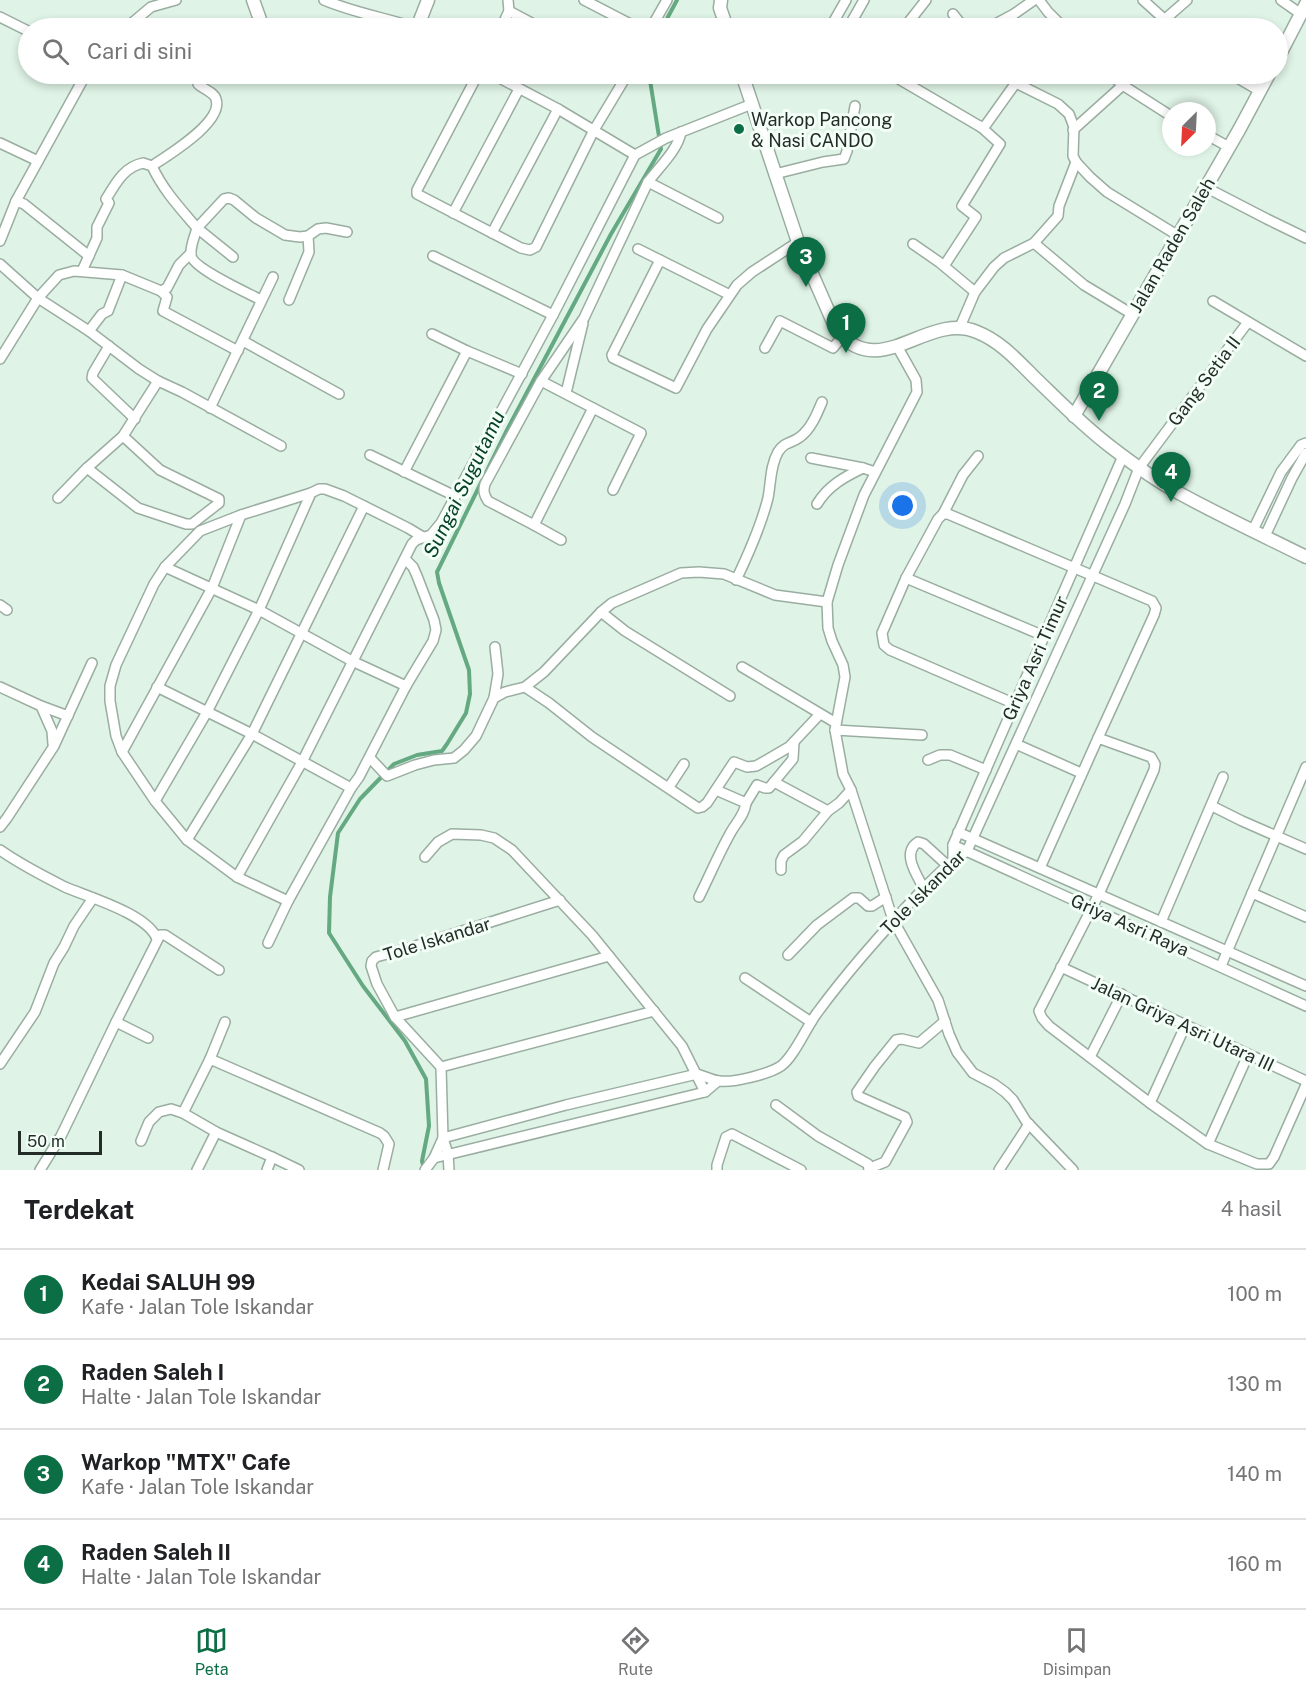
<!DOCTYPE html>
<html lang="id">
<head>
<meta charset="utf-8">
<style>
  :root { --surface:#fff; --page:#f2f2f2; --text:#202124; --muted:#757577; --line:#e0e0e0; --accent:#0b6e44 }
  body { margin:0; font-family:"Public Sans",sans-serif; background:var(--page); color:var(--text) }
  .compass { position:absolute; left:1162px; top:102px; width:54px; height:54px; border-radius:50%; background:var(--surface); box-shadow:0 3px 9px #0003; rotate:204deg }
  .scale { position:absolute; left:18px; bottom:15px; width:84px; box-sizing:border-box; padding-left:6px; border:3px solid #242c27; border-top:0; font-size:16px; line-height:21px; white-space:nowrap; color:#242c27; -webkit-text-stroke:4px #f2fef6; paint-order:stroke }
  .you { position:absolute; left:903px; top:506px; width:21px; height:21px; margin:-15px; border:4px solid #fff; border-radius:50%; background:#1a73e8; box-shadow:0 0 0 9px #1a73e833 }
  .badge { display:grid; place-items:center; width:39px; height:39px; border-radius:50%; background:var(--accent); color:#fff; font-size:20px; font-weight:700 }
  .pin { position:absolute; translate:-50% -50px; filter:drop-shadow(0 2px 3px #0008) }
  .pin::after { content:''; position:absolute; top:32px; width:21px; height:18px; background:inherit; clip-path:polygon(0 0,100% 0,50% 100%) }
  .list { margin:0; padding:0; list-style:none }
  h2 { display:flex; justify-content:space-between; align-items:center; height:78px; margin:0; padding:0 24px; font-size:26px }
  h2 small { font-size:20px; font-weight:400; color:var(--muted) }
  .list li { display:grid; grid-template-columns:39px 1fr auto; gap:18px; align-items:center; box-sizing:border-box; height:90px; padding:0 24px; border-top:2px solid var(--line) }
  .list b { display:block; font-size:22px; white-space:nowrap }
  .list p { margin:0; font-size:20px; white-space:nowrap; color:var(--muted) }
  .list em { font-size:20px; font-style:normal; color:var(--muted) }
  .icon { flex:none; width:33px; height:33px; fill:none; stroke:currentColor; stroke-width:2; stroke-linecap:round; stroke-linejoin:round }
  .map { position:relative; flex:none; width:1306px; height:1170px; overflow:hidden }
  .search { position:absolute; background:var(--surface); box-shadow:0 3px 9px #0003; left:18px; right:18px; top:18px; height:66px; display:flex; align-items:center; gap:15px; box-sizing:border-box; padding:0 21px; border-radius:33px; color:var(--muted); font-size:22px }
  .sheet { height:438px; background:var(--surface) }
  nav { display:flex; justify-content:space-around; align-items:center; box-sizing:border-box; height:84px; border-top:2px solid var(--line); background:var(--surface); font-size:16px; color:var(--muted) }
  nav a { display:grid; justify-items:center; gap:3px }
  nav .on { color:var(--accent) }
  .map>svg:first-child { display:block }
  .lines { fill:none; stroke-linecap:round; stroke-linejoin:round }
  .stream { stroke:#64a982; stroke-width:4 }
  .street-casing { stroke:#9aada1; stroke-width:12 }
  .secondary-casing { stroke:#9aada1; stroke-width:15 }
  .street { stroke:#fff; stroke-width:9 }
  .secondary { stroke:#fff; stroke-width:12 }
  .poi-dot { fill:#0b6e44; stroke:#f2fef6; stroke-width:2 }
  .labels { text-anchor:middle; dominant-baseline:central; stroke-width:6; stroke-linejoin:round; paint-order:stroke }
  .poi-label { font-size:18px; fill:#242c27; stroke:#f2fef6; text-anchor:start }
  .street-label { font-size:18px; fill:#242c27; stroke:#f2fef6 }
  .water-label { font-size:20px; font-style:italic; fill:#074127; stroke:#f2fef6 }
</style>
</head>
<body>
<div class="map">
<svg width="1306" height="1170" viewBox="0 0 1306 1170">
  <rect width="100%" height="100%" fill="#dff3e6"/>
  <g class="lines">
    <g class="stream">
      <polyline points="662,28 677,0"/>
      <polyline points="424,1169 422,1161 429,1126 426,1079 405,1041 363,986 329,933 330,897 338,833 360,799 394,764 417,755 442,751 447,744 466,713 470,694 469,670 439,583 437,572 507,430 611,234 661,149 649,74"/>
    </g>
    <g class="street-casing">
      <g id="street">
        <path d="M 324,0 C 355,13 386,18 417,28"/>
        <polyline points="584,0 638,28"/>
        <polyline points="1039,0 1048,12 1064,28"/>
        <polyline points="1143,0 1174,28"/>
        <polyline points="1281,0 1301,14"/>
        <polyline points="509,11 541,28"/>
        <polyline points="953,14 964,28"/>
        <polyline points="0,17 28,31"/>
        <polyline points="1164,20 1187,0"/>
        <polyline points="126,28 151,7 176,0"/>
        <polyline points="249,28 259,19"/>
        <polyline points="501,28 509,11 508,0"/>
        <polyline points="651,28 667,0"/>
        <polyline points="830,28 846,0"/>
        <polyline points="858,28 854,26 852,21 864,0"/>
        <polyline points="904,28 926,0"/>
        <polyline points="988,28 1014,14 1034,0"/>
        <polyline points="478,74 417,190 417,194 521,248 530,250 536,247 594,130 627,75 624,74"/>
        <polyline points="492,74 558,109 635,155"/>
        <polyline points="1110,74 1124,86 1171,116"/>
        <polyline points="1231,74 1260,91"/>
        <polyline points="899,79 981,127 985,126 1015,84 1018,84 1058,104 1069,114 1074,127 1073,156 1076,162 1090,177 1107,192 1177,235"/>
        <polyline points="1073,130 1123,85"/>
        <polyline points="1207,135 1229,147"/>
        <polyline points="0,143 38,161"/>
        <path d="M 152,166 C 168,155 224,122 216,99 C 214,92 203,89 198,84 L 198,80 L 200,74"/>
        <polyline points="775,174 823,162 844,159 847,151 855,106"/>
        <path d="M 648,182 C 659,167 678,150 681,132"/>
        <polyline points="1205,187 1267,219 1306,238"/>
        <polyline points="16,201 24,204 89,256"/>
        <polyline points="453,213 519,89"/>
        <polyline points="492,233 558,109"/>
        <polyline points="0,241 16,201 86,74"/>
        <polyline points="1034,243 1084,285 1132,314"/>
        <polyline points="913,244 939,262 975,292"/>
        <polyline points="638,249 660,260"/>
        <polyline points="433,256 553,315"/>
        <polyline points="233,257 197,228 224,199 229,198 234,200 256,218 285,235 300,237 308,236 318,229 326,228 347,232"/>
        <polyline points="0,264 38,298 0,359"/>
        <polyline points="944,266 976,217 962,206 1000,144 980,126"/>
        <path d="M 82,271 L 97,238 L 97,227 L 109,203 L 106,199 C 116,183 124,167 143,163 L 152,166 C 163,190 180,208 197,228 C 195,236 190,246 191,255 C 192,268 248,293 261,300"/>
        <polyline points="161,291 167,288 179,265 191,253"/>
        <polyline points="730,295 660,260 612,355 613,358 676,388 707,329 737,285 752,272 798,242"/>
        <polyline points="289,300 309,252 308,236"/>
        <polyline points="1213,301 1306,356"/>
        <polyline points="960,327 975,292 994,267 1004,258 1034,243 1058,216 1059,206 1076,162"/>
        <polyline points="89,331 102,314 108,311 122,275"/>
        <polyline points="432,334 467,351"/>
        <polyline points="243,341 339,394"/>
        <polyline points="109,346 93,373 92,378 135,419"/>
        <polyline points="897,346 916,380 917,392 864,495 838,565 827,602 828,628 832,641 843,665 845,677 835,730 843,774 851,790 893,920 938,1000 949,1034 957,1052 973,1073 994,1084 1005,1092 1013,1100 1026,1121 1073,1170"/>
        <polyline points="765,348 780,321 833,348 842,337"/>
        <polyline points="238,351 163,311 167,297 161,291 122,275 74,271 59,275 38,298 89,331 139,369 158,381 182,392 281,446"/>
        <polyline points="541,381 641,433 613,490"/>
        <polyline points="566,393 583,323"/>
        <polyline points="210,408 273,277"/>
        <path d="M 593,408 L 534,525 L 488,501 C 484,495 483,491 485,484 L 541,381 L 584,318 L 648,182 L 718,218"/>
        <polyline points="370,455 455,496"/>
        <polyline points="811,458 863,468 875,472"/>
        <polyline points="87,468 138,508 186,524 192,524 219,503 219,499 160,470 123,436"/>
        <polyline points="404,472 467,351 522,374"/>
        <polyline points="58,498 87,468 123,436 158,381"/>
        <path d="M 817,504 C 828,486 844,477 863,468"/>
        <polyline points="943,514 963,475 978,456"/>
        <polyline points="534,525 561,540"/>
        <polyline points="1253,530 1281,472 1301,445 1306,443"/>
        <polyline points="1265,536 1292,478 1306,453"/>
        <polyline points="165,567 200,531 241,515"/>
        <polyline points="906,578 882,633 884,645 890,650 1015,704"/>
        <path d="M 736,580 C 749,553 761,526 768,498 C 771,483 770,466 778,452 C 785,441 791,444 800,437 C 811,429 817,414 822,402"/>
        <polyline points="0,605 7,610"/>
        <polyline points="601,612 625,631 730,696"/>
        <polyline points="1044,636 906,578 938,519 943,514 948,514 1152,601 1156,608 1154,615 1098,738"/>
        <polyline points="742,667 836,723"/>
        <polyline points="406,686 352,661 259,610 311,493 319,489 325,489 344,496 408,528 423,537"/>
        <polyline points="0,687 41,706 52,731 53,744"/>
        <polyline points="157,687 252,734 351,788"/>
        <polyline points="525,687 549,703 592,737 698,808 702,807 707,803 734,762 747,767 756,766 765,761 789,747 820,714"/>
        <polyline points="494,698 505,692 525,687 544,672 601,612 612,603 681,573 699,572 724,574 775,595 827,602"/>
        <polyline points="41,706 68,716"/>
        <polyline points="835,730 922,735"/>
        <polyline points="1016,744 1081,773"/>
        <polyline points="122,752 212,588 241,515 311,493"/>
        <polyline points="370,758 387,776 415,765 434,760 454,758 464,750 476,736 494,698 498,674 495,647"/>
        <polyline points="928,760 940,755 950,755 986,770"/>
        <polyline points="774,782 828,811"/>
        <polyline points="669,787 684,764"/>
        <polyline points="716,790 746,803 757,785 765,788 769,788 793,759 794,742"/>
        <polyline points="155,801 207,712 259,610 165,567 154,584 116,665 110,686 110,701 116,736 122,752 155,801 187,840"/>
        <polyline points="1212,806 1242,821 1306,849"/>
        <polyline points="0,827 7,818 54,746 92,663"/>
        <polyline points="958,832 1306,986"/>
        <polyline points="953,845 1306,1006"/>
        <path d="M 0,850 C 20,864 43,876 65,887 C 88,897 148,914 157,939"/>
        <polyline points="425,857 438,842 452,834 481,835 494,838 512,850 592,935 682,1046 705,1092"/>
        <polyline points="953,860 953,845 1123,456"/>
        <polyline points="1040,868 1098,738 1151,757 1155,764 1154,770 1099,894 1039,1011 1042,1018 1049,1026 1150,1103 1208,1144 1257,1164 1269,1164 1274,1157 1306,1085"/>
        <polyline points="781,870 781,861 784,855 803,841 828,811 839,803 851,790"/>
        <polyline points="237,877 302,762 412,544 416,540 431,535 441,523 553,315 635,155 666,138 752,104"/>
        <path d="M 924,889 C 917,875 901,853 918,842 L 924,844 L 947,865"/>
        <polyline points="1252,893 1306,767"/>
        <path d="M 699,897 C 710,875 719,853 731,832 C 736,823 745,814 746,803"/>
        <polyline points="288,901 237,877 187,840 252,734 364,506"/>
        <polyline points="1161,922 1223,777"/>
        <polyline points="268,943 288,901 351,788 359,777 406,686 433,641 436,630 434,620 417,576 413,567 405,559"/>
        <polyline points="788,955 817,925 853,898 859,898 868,906 872,906 886,897"/>
        <polyline points="1221,966 1252,893 1306,917"/>
        <polyline points="1061,967 1306,1081"/>
        <polyline points="745,978 811,1022"/>
        <polyline points="395,1017 609,956"/>
        <polyline points="116,1022 148,1038"/>
        <polyline points="1090,1057 1122,994"/>
        <polyline points="210,1059 225,1022"/>
        <polyline points="0,1064 35,1012 54,963 64,947 74,926 93,898"/>
        <polyline points="441,1067 395,1017 377,984 371,966 372,961 376,957 409,948 560,900"/>
        <polyline points="441,1067 654,1011"/>
        <polyline points="441,1067 443,1138 448,1154 449,1170"/>
        <polyline points="1150,1103 1186,1024"/>
        <polyline points="776,1105 818,1136 868,1164 869,1170"/>
        <polyline points="183,1113 210,1059 380,1133 384,1136 389,1144 383,1170"/>
        <polyline points="141,1141 149,1122 159,1112 171,1109 183,1113 216,1132 272,1157 267,1170"/>
        <polyline points="1208,1144 1248,1055"/>
        <polyline points="272,1157 299,1170"/>
        <polyline points="434,1158 705,1092 718,1081"/>
        <polyline points="870,1168 885,1162 907,1122 905,1117 858,1096 857,1092 875,1066 896,1040 902,1039 919,1043 945,1021"/>
        <polyline points="40,1170 61,1136 116,1022 160,935 165,935 219,970"/>
        <polyline points="197,1170 216,1132"/>
        <path d="M 425,1170 L 434,1158 L 443,1138 L 566,1105 L 697,1074 C 704,1076 712,1080 719,1081 C 734,1083 769,1074 781,1066 C 794,1057 807,1026 817,1013 C 850,968 887,927 925,887 C 939,873 950,862 967,851 L 1125,504 L 1139,468 L 1248,322"/>
        <polyline points="717,1170 717,1165 726,1137 732,1134 801,1170"/>
        <polyline points="999,1170 1029,1124"/>
      </g>
    </g>
    <g class="secondary-casing">
      <g id="secondary">
        <polyline points="253,0 263,28"/>
        <polyline points="721,0 720,8 727,28"/>
        <polyline points="417,28 428,0"/>
        <polyline points="1278,58 1306,4"/>
        <path d="M 324,74 C 339,76 352,77 366,74"/>
        <path d="M 742,74 L 798,242 L 837,331 C 881,383 927,311 977,332 C 1000,341 1017,360 1034,377 C 1059,401 1083,426 1111,447 C 1133,464 1155,480 1179,493 C 1221,516 1264,536 1306,557"/>
        <polyline points="1074,416 1239,130 1269,74"/>
      </g>
    </g>
    <use href="#street" class="street"/>
    <use href="#secondary" class="secondary"/>
  </g>
  <circle class="poi-dot" cx="739" cy="129" r="6"/>
  <g class="labels">
    <g class="poi-label">
      <text x="751" y="119">Warkop Pancong<tspan x="751" dy="21">&amp; Nasi CANDO</tspan></text>
    </g>
    <g class="street-label">
      <text transform="translate(1172 245) rotate(-60)">Jalan Raden Saleh</text>
      <text transform="translate(1204 381) rotate(-53)">Gang Setia II</text>
      <text transform="translate(1035 658) rotate(-66)">Griya Asri Timur</text>
      <text transform="translate(923 892) rotate(-45)">Tole Iskandar</text>
      <text transform="translate(1130 925) rotate(24)">Griya Asri Raya</text>
      <text transform="translate(437 939) rotate(-17)">Tole Iskandar</text>
      <text transform="translate(1183 1024) rotate(25)">Jalan Griya Asri Utara III</text>
    </g>
    <g class="water-label">
      <text transform="translate(464 484) rotate(-64)">Sungai Sugutamu</text>
    </g>
  </g>
</svg>
<svg class="compass" viewBox="-18 -18 36 36"><path d="M0-13l5 13h-10z" fill="#e53935"/><path d="M0 13l5-13h-10z" fill="#757577"/></svg>
<div class="scale">50 m</div>
<div class="you"></div>
<div class="pin badge" style="left:846px;top:353px">1</div>
<div class="pin badge" style="left:1099px;top:421px">2</div>
<div class="pin badge" style="left:806px;top:287px">3</div>
<div class="pin badge" style="left:1171px;top:502px">4</div>
<div class="search"><svg class="icon" aria-label="search" viewBox="0 0 24 24"><circle cx="10" cy="10" r="6"/><path d="M15 15l6 6"/></svg>Cari di sini</div>
</div>
<section class="sheet">
<h2>Terdekat<small>4 hasil</small></h2>
<ul class="list">
<li><span class="badge">1</span><div><b>Kedai SALUH 99</b><p>Kafe · Jalan Tole Iskandar</p></div><em>100 m</em></li>
<li><span class="badge">2</span><div><b>Raden Saleh I</b><p>Halte · Jalan Tole Iskandar</p></div><em>130 m</em></li>
<li><span class="badge">3</span><div><b>Warkop &quot;MTX&quot; Cafe</b><p>Kafe · Jalan Tole Iskandar</p></div><em>140 m</em></li>
<li><span class="badge">4</span><div><b>Raden Saleh II</b><p>Halte · Jalan Tole Iskandar</p></div><em>160 m</em></li>
</ul>
</section>
<nav>
<a class="on"><svg class="icon" aria-label="map" viewBox="0 0 24 24"><path d="M3 6l6-2 6 2 6-2v14l-6 2-6-2-6 2zM9 4v14M15 6v14"/></svg>Peta</a>
<a><svg class="icon" aria-label="directions" viewBox="0 0 24 24"><path d="M12 3l9 9-9 9-9-9zM9 14v-3h6M13 9l2 2-2 2"/></svg>Rute</a>
<a><svg class="icon" aria-label="saved" viewBox="0 0 24 24"><path d="M7 4h10v16l-5-4-5 4z"/></svg>Disimpan</a>
</nav>
</body>
</html>
